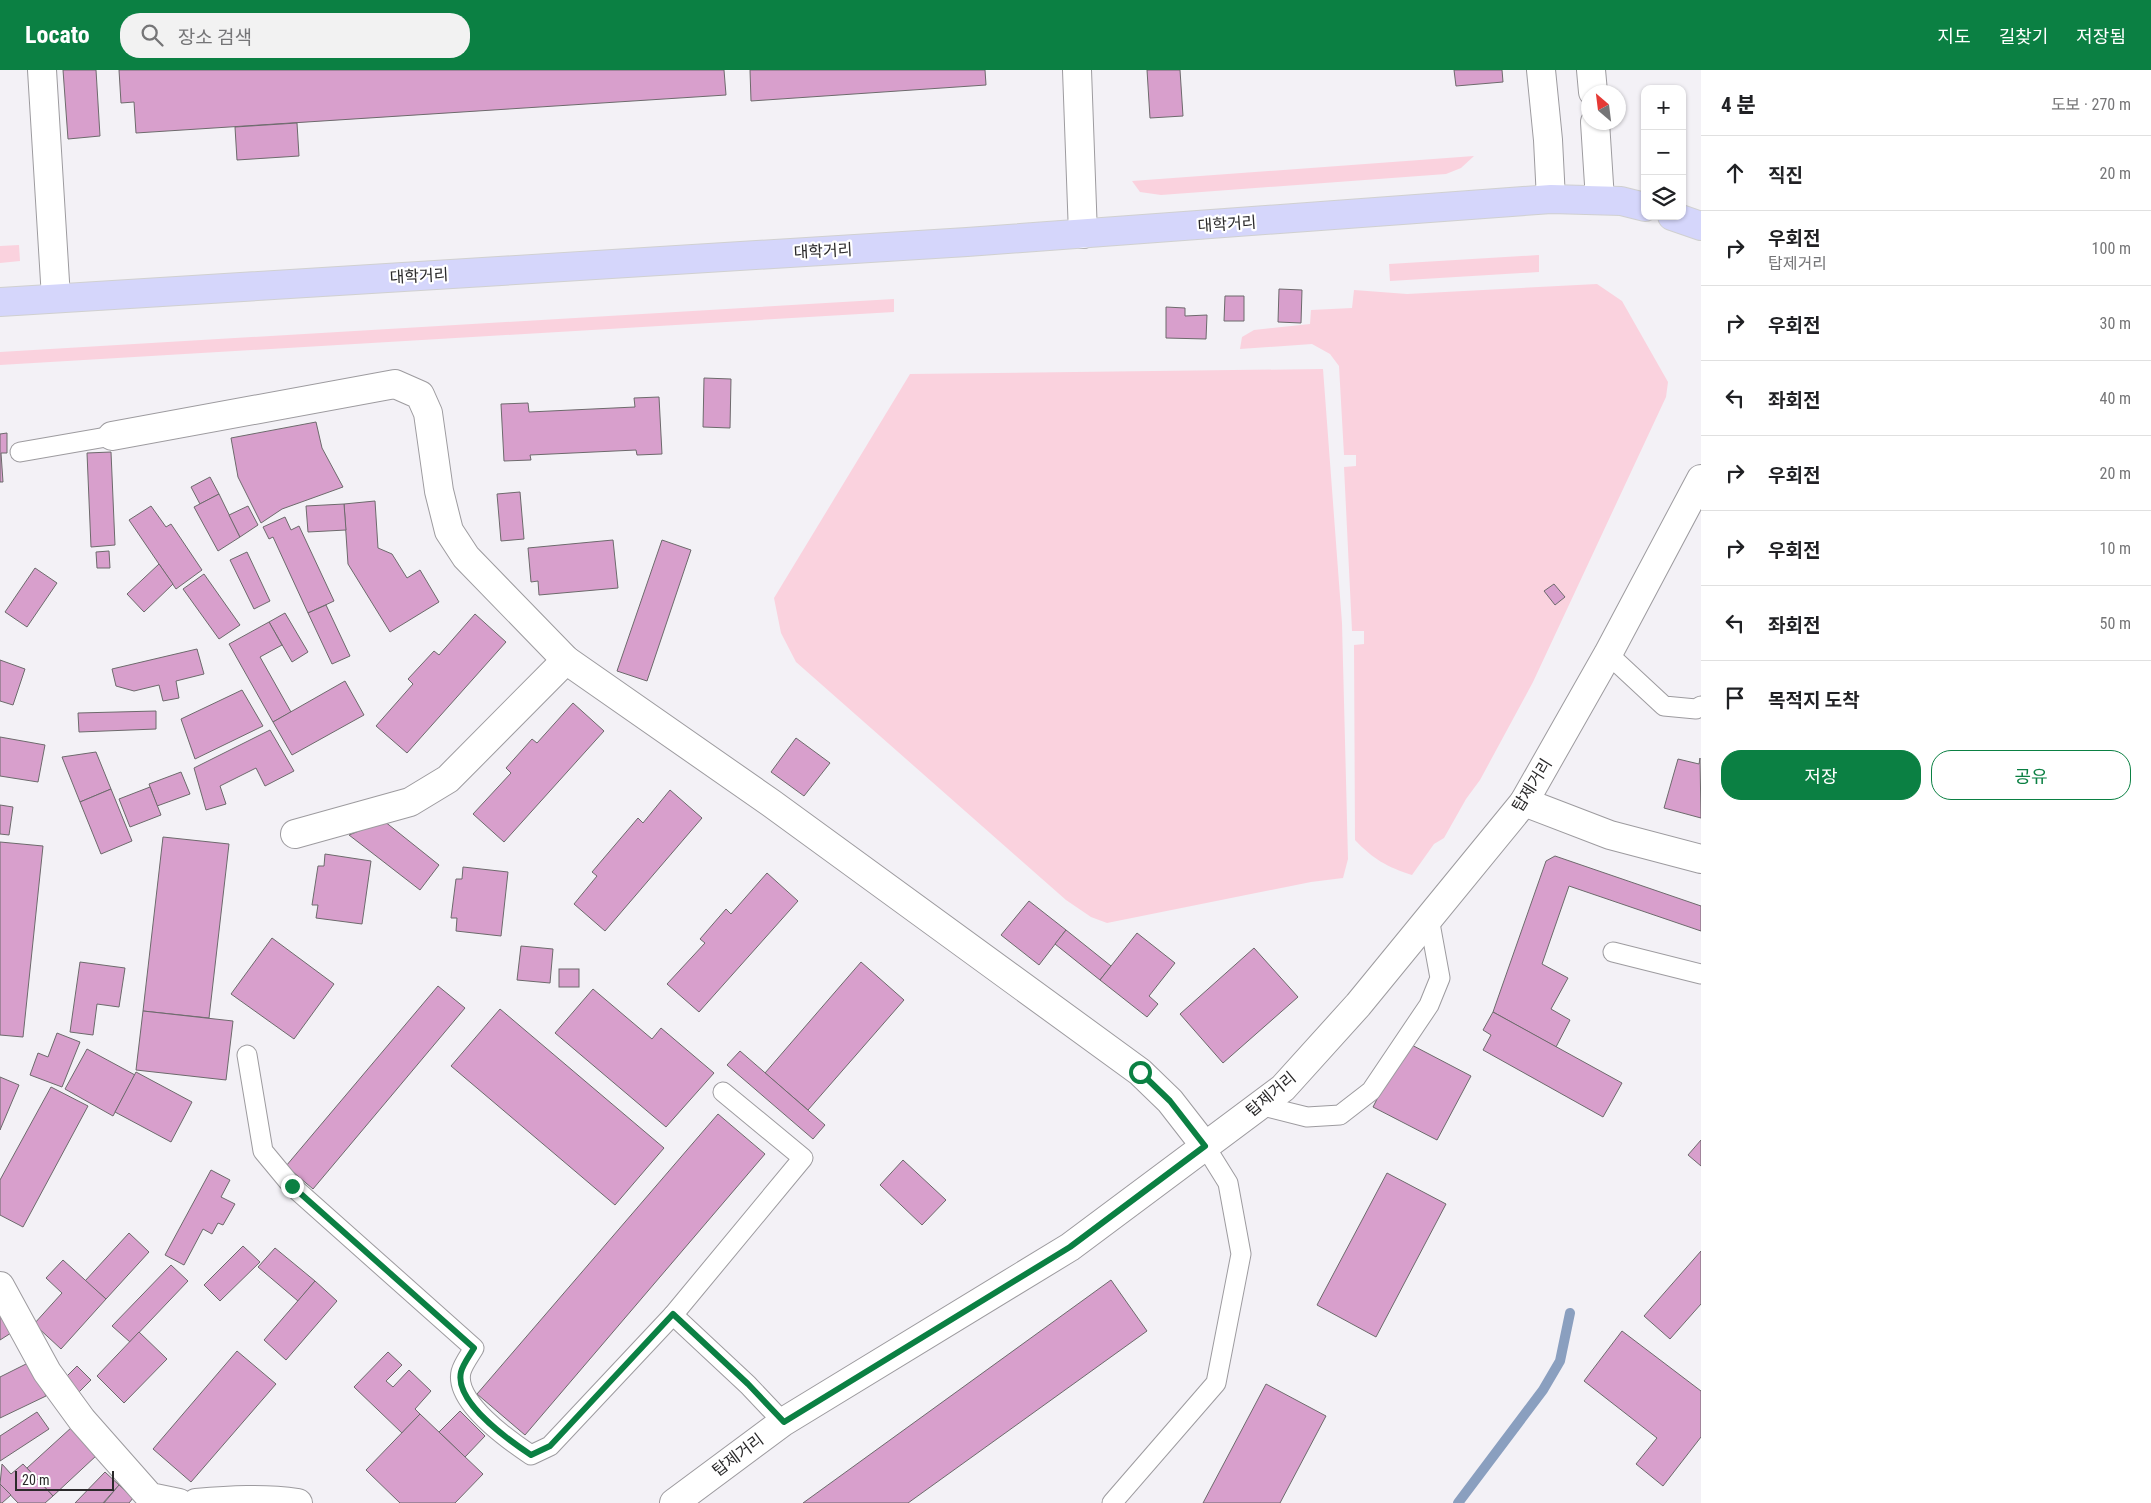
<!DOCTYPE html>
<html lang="ko">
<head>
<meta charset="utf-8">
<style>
  :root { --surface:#fff; --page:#f2f2f2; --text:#202124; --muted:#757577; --line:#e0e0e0; --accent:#0b8043 }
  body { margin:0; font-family:"Roboto Condensed","Noto Sans KR",sans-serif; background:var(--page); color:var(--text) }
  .controls { position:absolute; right:15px; top:15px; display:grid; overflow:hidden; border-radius:10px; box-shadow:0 1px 4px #0004 }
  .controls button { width:45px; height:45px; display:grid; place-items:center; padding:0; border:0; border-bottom:1px solid var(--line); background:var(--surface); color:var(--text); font:25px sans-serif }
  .compass { position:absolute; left:1581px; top:15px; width:45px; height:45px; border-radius:50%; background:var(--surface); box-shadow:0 1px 4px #0004; rotate:332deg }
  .scale { position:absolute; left:15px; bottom:12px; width:99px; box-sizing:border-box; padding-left:5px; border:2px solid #2b2a2b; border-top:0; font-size:14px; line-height:18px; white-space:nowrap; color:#2b2a2b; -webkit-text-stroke:4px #fff; paint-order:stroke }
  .stop { position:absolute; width:15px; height:15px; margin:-11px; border:4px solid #0b8043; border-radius:50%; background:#fff }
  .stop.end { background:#0b8043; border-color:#fff; box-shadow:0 1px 5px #0008 }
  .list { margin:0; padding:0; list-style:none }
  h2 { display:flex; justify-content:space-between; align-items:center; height:65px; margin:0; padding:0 20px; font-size:21px }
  h2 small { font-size:16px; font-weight:400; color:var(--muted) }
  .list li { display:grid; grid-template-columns:32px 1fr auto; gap:15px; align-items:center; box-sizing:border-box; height:75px; padding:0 20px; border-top:1px solid var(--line) }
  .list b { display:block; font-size:19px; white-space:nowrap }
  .list p { margin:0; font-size:16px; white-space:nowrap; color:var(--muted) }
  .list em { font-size:16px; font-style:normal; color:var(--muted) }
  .actions { display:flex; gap:10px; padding:15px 20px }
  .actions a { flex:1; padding:11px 0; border:1px solid var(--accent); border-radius:20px; text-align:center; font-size:18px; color:var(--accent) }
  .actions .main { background:var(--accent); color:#fff }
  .icon { flex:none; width:28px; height:28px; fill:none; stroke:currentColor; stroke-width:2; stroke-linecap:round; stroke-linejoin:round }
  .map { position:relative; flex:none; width:1701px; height:1433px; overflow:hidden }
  header { display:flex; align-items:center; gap:30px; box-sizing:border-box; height:70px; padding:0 25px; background:var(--accent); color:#fff }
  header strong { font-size:24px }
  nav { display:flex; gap:28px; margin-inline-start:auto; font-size:18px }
  .search { width:350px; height:45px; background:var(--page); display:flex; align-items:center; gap:12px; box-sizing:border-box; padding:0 18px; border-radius:20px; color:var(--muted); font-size:19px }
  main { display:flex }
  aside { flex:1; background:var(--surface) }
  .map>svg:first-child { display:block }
  .green { fill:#fad2de }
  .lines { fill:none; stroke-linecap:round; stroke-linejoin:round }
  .stream { stroke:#8a9fbf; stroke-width:10 }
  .building { fill:#d89fcc; stroke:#6d6a6c }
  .lane-casing { stroke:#9d9b9f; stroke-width:21 }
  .street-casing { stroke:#9d9b9f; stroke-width:30 }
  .primary-casing { stroke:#d0d0d0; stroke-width:30 }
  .lane { stroke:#fff; stroke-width:19 }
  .street { stroke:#fff; stroke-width:28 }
  .primary { stroke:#d5d6fb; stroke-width:28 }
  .route { stroke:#0b8043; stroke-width:6 }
  .labels { text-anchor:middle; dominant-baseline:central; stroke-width:4.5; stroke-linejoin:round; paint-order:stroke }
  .street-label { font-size:16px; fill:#2b2a2b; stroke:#fff }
</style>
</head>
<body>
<header>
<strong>Locato</strong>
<div class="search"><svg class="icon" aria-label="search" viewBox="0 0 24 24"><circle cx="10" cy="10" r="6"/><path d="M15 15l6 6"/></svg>장소 검색</div>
<nav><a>지도</a><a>길찾기</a><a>저장됨</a></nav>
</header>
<main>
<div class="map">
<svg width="1701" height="1433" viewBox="0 0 1701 1433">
  <rect width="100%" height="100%" fill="#f3f1f6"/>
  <g class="green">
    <polygon points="1474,86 1461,98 1446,104 1161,125 1140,122 1132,111"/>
    <polygon points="19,175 20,191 0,193 0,176"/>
    <polygon points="1539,185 1539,202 1390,211 1389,194"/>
    <path d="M 1597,214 L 1622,231 L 1668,312 L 1666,327 L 1533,612 L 1480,710 L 1466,729 L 1444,768 L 1434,774 L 1412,805 C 1387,797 1373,789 1355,770 L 1354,575 L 1364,574 L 1364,561 L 1352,561 L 1344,397 L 1356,396 L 1356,385 L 1344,385 L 1339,296 L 1330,284 L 1312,274 L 1240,279 L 1242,267 L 1254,260 L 1310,254 L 1311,240 L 1352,238 L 1354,220 L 1407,224 Z"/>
    <polygon points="894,229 894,242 0,295 0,282"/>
    <polygon points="1323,299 1342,553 1348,789 1343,808 1311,812 1107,853 1091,847 1066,830 796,592 781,563 774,528 910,304"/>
  </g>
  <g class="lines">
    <polyline class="stream" points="1458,1433 1543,1320 1560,1291 1570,1243"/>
  </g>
  <g class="building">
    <polygon points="63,0 96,0 100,66 68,69"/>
    <polygon points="119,0 724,0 726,25 136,63 134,32 121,33"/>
    <polygon points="750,0 985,0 986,15 751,31"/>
    <polygon points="1147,0 1180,0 1183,46 1150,48"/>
    <polygon points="1454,0 1502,0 1503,12 1456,16"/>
    <polygon points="297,53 299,86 237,90 235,57"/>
    <polygon points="1279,219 1302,220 1301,253 1278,252"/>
    <polygon points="1225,226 1244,226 1244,251 1224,251"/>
    <polygon points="1166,237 1185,238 1185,246 1207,245 1206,269 1166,268"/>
    <polygon points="704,308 731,309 730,358 703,357"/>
    <polygon points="659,327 662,384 637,385 636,380 530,385 531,390 504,391 501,334 528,333 529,342 635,337 634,328"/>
    <polygon points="316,352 322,378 343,417 282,439 261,453 238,407 231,368"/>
    <polygon points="7,363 7,383 1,383 3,412 0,412 0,364"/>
    <polygon points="111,382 115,475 91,477 87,383"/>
    <polygon points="210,407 219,424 200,434 191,417"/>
    <polygon points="520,422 524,469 501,471 497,424"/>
    <polygon points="219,424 240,467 218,481 194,437"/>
    <polygon points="375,431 378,478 392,484 407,508 420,500 439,532 390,562 348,494 344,434"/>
    <polygon points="344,434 346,460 308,462 306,436"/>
    <polygon points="151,436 166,457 171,454 202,500 176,519 129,450"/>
    <polygon points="248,436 258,455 240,467 229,445"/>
    <polygon points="285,447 291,460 299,456 334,531 308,543 273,467 269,469 263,457"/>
    <polygon points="613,470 618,518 539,525 538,511 531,512 528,478"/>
    <polygon points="662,470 691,480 647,611 617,601"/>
    <polygon points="109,481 110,498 97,498 96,482"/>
    <polygon points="247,482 270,531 254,539 230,490"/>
    <polygon points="159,494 173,514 144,542 127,524"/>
    <polygon points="35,498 57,513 27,557 5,542"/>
    <polygon points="204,504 240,555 219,569 183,519"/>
    <polygon points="1554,514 1565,527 1555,535 1544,521"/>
    <polygon points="326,535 350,586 332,594 308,543"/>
    <polygon points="285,543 308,582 292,592 269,552"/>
    <polygon points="475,544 506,572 407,683 376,656 413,614 408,609 434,581 439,585"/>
    <polygon points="269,552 282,575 260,587 291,642 273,652 229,574"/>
    <polygon points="197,579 204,604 176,611 179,628 163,631 159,615 134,621 116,616 112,599"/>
    <polygon points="0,590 25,599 13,635 0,631"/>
    <polygon points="345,611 364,645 292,685 273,652"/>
    <polygon points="242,620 263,656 195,689 181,649"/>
    <polygon points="573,633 604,661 504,772 473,744 511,703 506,698 532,669 537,673"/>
    <polygon points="156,641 156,659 79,662 78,643"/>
    <polygon points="270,660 294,701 265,716 256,698 220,716 226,734 206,740 194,698"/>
    <polygon points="0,667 45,675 38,712 0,706"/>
    <polygon points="796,668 830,693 804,726 771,702"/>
    <polygon points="96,682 111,719 80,732 62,687"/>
    <polygon points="1700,688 1701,748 1664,738 1678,689 1699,694"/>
    <polygon points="181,702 190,724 157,736 149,714"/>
    <polygon points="150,717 161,745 130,757 119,729"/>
    <polygon points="111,719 132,771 101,784 80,732"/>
    <polygon points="670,720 702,748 605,861 574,834 597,806 592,802 638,748 643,753"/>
    <polygon points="0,735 13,737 9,765 0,764"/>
    <polygon points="384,751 439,795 420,820 349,765"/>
    <polygon points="163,767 229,774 209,948 143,941"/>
    <polygon points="0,772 43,776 23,967 0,965"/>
    <polygon points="325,784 371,791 362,854 316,848 318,835 312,835 318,796 324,796"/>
    <polygon points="1555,786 1701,836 1701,861 1569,816 1542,894 1568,908 1551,939 1570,950 1556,977 1493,942 1546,791"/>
    <polygon points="463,797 508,802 501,866 456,861 457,848 451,848 456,809 462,809"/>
    <polygon points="767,803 798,831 699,942 667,914 705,873 700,869 726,839 731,844"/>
    <polygon points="1029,831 1066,860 1039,895 1001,865"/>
    <polygon points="1066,860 1111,896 1100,910 1055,874"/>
    <polygon points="1137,863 1175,893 1149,926 1158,934 1147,947 1100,910"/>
    <polygon points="272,868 334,914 294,969 231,924"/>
    <polygon points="521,876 553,879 550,913 517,910"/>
    <polygon points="1254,878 1298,927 1223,993 1180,944"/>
    <polygon points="80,892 125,898 119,937 97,934 93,965 70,962"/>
    <polygon points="861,892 904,930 808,1040 765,1003"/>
    <rect x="559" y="899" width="20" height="18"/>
    <polygon points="438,916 465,938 313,1119 286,1096"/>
    <polygon points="593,919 652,969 661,958 714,1003 666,1057 555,963"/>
    <polygon points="500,939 664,1078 615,1135 451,996"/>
    <polygon points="143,941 233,951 226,1010 136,1000"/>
    <polygon points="1493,942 1622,1013 1603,1047 1483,980 1491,965 1483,960"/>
    <polygon points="57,963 80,972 62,1017 30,1005 38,983 48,987"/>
    <polygon points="1406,972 1471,1006 1437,1070 1373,1037"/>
    <polygon points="87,979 135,1005 113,1046 65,1019"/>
    <polygon points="740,981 825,1055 813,1069 727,995"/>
    <polygon points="136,1002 192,1032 171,1072 115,1042"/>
    <polygon points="0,1007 19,1015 0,1060"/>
    <polygon points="51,1017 88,1036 23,1157 0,1145 0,1110"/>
    <polygon points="718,1044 765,1084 525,1365 477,1324"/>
    <polygon points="1701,1070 1701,1096 1688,1085"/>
    <polygon points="903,1090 946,1130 922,1155 880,1115"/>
    <polygon points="211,1100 230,1110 221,1127 235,1134 223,1155 218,1153 212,1164 203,1159 184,1195 165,1185"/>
    <polygon points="1387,1103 1446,1134 1376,1267 1317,1235"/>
    <polygon points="129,1163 149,1182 106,1229 85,1211"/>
    <polygon points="243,1176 260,1192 220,1231 204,1215"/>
    <polygon points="275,1178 315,1211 298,1231 258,1197"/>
    <polygon points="1701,1181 1701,1234 1670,1269 1644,1246"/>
    <polygon points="63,1190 106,1229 61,1279 34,1254 62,1223 46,1208"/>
    <polygon points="171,1195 188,1211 130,1272 112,1256"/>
    <polygon points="1111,1210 1147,1261 908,1433 803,1433"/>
    <polygon points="315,1211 337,1231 286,1290 264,1270"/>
    <polygon points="0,1244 11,1263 0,1270"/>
    <polygon points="1622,1261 1701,1321 1701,1367 1663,1416 1636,1394 1657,1368 1584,1311"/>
    <polygon points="139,1262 167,1289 124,1333 97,1306"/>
    <polygon points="237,1281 276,1314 191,1412 153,1379"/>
    <polygon points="388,1282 402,1295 386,1311 393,1317 409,1300 431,1321 415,1339 420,1344 402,1363 354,1317"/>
    <polygon points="30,1292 46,1326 0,1348 0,1307"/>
    <polygon points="77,1296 91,1310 78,1323 64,1309"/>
    <polygon points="1266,1314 1326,1346 1280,1433 1203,1433"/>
    <polygon points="460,1341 485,1366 465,1387 439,1362"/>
    <polygon points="37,1342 49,1359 0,1391 0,1366"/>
    <polygon points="420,1344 483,1404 455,1433 400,1433 366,1400"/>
    <polygon points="72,1357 97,1385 53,1426 27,1398"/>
    <polygon points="2,1394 11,1404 23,1394 53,1426 45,1433 18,1433 0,1414"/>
    <polygon points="105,1402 119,1415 103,1433 75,1433"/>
    <polygon points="0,1414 11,1425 2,1433 0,1433"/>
    <polygon points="119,1415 133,1428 129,1433 104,1433"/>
  </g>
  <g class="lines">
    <g class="lane-casing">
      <g id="lane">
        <polyline points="20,382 112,366"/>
        <polyline points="1608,584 1664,636 1696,639 1701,636"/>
        <polyline points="1613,882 1701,904"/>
        <path d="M 247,985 L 263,1081 L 292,1116 L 474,1278 C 470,1285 463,1294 461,1302 C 454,1332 510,1371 531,1385 L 550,1376 L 673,1245 L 803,1088 L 723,1022"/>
        <polyline points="1259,1035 1307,1047 1340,1045 1371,1021 1429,935 1440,908 1429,848"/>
        <polyline points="673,1245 748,1315 783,1352"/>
        <polyline points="1112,1433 1216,1313 1241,1184 1228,1113 1205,1076"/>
      </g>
    </g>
    <g class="street-casing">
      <g id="street">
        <polyline points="42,0 56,228"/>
        <polyline points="1077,0 1083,164"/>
        <polyline points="1541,0 1548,70 1551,129"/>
        <polyline points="1591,0 1593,22"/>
        <polyline points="1595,52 1600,130"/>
        <polyline points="112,366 395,314 420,325 428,343 439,421 449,461 466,487 566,590 771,733 1140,1002 1170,1031 1205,1076"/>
        <polyline points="1524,732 1610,765 1701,789"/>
        <polyline points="295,764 410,732 448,709 566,590"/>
        <polyline points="0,1216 47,1302 82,1350 150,1427 179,1433"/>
        <path d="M 196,1433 C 230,1430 264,1428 298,1433"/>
        <polyline points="674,1433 783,1352 1070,1177 1283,1018 1358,935 1524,732 1608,584 1701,409"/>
      </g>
    </g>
    <g class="primary-casing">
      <g id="primary">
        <polyline points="1672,146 1701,156"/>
        <polyline points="0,232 967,172 1551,129 1621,131 1645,137"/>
      </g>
    </g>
    <use href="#lane" class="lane"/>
    <use href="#street" class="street"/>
    <use href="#primary" class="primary"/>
  </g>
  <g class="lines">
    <path class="route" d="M 292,1116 L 474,1278 C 470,1285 463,1294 461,1302 C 454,1332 510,1371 531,1385 L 550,1376 L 673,1244 L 748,1314 L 784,1352 L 1070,1177 L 1205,1076 L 1170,1031 L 1140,1002"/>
  </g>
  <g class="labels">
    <g class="street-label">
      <text transform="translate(1227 154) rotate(-4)">대학거리</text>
      <text transform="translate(823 181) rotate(-3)">대학거리</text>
      <text transform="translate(419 206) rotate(-3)">대학거리</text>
      <text transform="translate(1532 715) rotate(-58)">탑제거리</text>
      <text transform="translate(1271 1024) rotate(-40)">탑제거리</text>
      <text transform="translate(738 1385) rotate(-37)">탑제거리</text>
    </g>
  </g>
</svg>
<div class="controls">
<button>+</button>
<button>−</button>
<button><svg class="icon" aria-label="layers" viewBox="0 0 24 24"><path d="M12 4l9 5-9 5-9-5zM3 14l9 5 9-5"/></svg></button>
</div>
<svg class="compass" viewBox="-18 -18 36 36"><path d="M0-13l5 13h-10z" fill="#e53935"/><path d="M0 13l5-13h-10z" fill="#757577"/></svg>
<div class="scale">20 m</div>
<div class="stop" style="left:1140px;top:1002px"></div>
<div class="stop end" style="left:292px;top:1116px"></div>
</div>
<aside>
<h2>4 분<small>도보 · 270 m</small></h2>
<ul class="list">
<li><svg class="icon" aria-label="ahead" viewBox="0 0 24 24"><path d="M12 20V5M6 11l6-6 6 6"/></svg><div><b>직진</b></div><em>20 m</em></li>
<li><svg class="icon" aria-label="right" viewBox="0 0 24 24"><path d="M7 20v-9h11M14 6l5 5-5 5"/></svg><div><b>우회전</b><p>탑제거리</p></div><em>100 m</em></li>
<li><svg class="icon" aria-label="right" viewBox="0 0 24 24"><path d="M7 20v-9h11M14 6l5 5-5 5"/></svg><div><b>우회전</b></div><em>30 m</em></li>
<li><svg class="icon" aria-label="left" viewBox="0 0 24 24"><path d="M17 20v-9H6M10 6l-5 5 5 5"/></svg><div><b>좌회전</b></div><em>40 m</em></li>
<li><svg class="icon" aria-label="right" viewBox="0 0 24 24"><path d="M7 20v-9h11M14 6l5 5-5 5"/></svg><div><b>우회전</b></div><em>20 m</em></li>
<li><svg class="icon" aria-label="right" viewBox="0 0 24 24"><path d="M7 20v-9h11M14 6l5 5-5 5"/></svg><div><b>우회전</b></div><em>10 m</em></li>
<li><svg class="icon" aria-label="left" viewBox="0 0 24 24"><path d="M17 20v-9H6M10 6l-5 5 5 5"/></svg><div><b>좌회전</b></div><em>50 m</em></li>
<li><svg class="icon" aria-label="arrive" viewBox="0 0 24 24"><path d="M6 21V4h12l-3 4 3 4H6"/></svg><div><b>목적지 도착</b></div></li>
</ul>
<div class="actions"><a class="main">저장</a><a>공유</a></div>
</aside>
</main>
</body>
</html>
